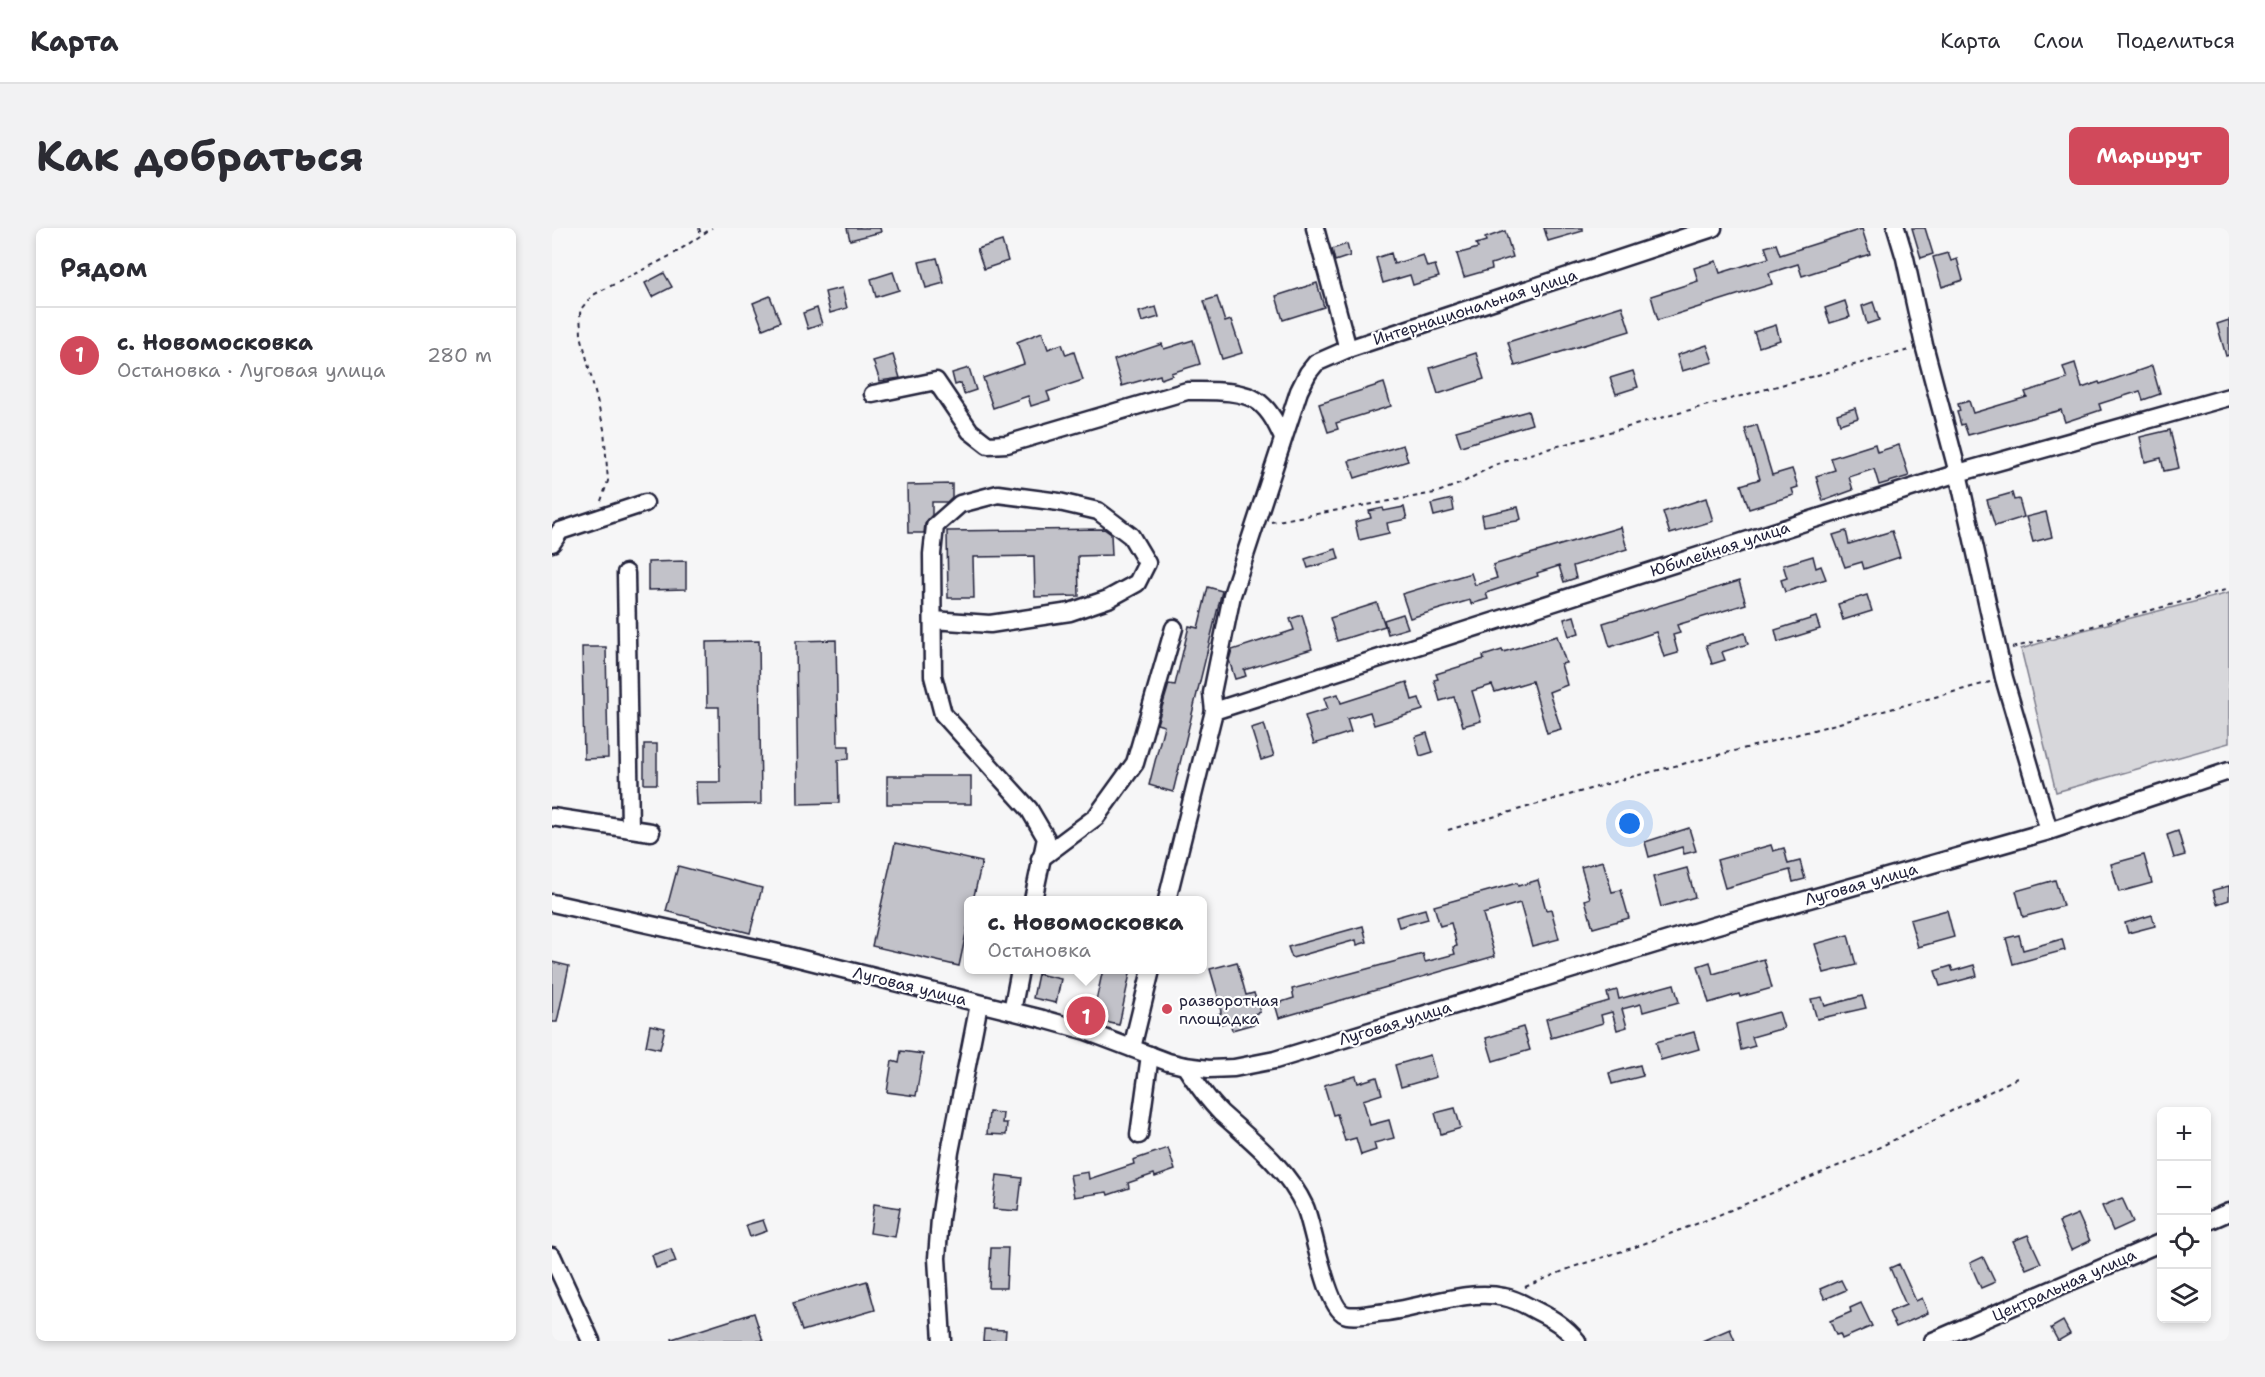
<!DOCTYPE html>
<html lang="ru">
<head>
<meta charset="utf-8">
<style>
  :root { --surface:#fff; --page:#f2f2f3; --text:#2b2b33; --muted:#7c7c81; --line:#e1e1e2; --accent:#d1495b }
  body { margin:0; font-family:"Shantell Sans",sans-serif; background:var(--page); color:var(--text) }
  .controls { position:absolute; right:18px; bottom:18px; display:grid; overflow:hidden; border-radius:9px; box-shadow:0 3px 9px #0003 }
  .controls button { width:54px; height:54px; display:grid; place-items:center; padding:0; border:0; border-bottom:2px solid var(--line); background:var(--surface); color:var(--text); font:30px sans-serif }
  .you { position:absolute; left:1078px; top:596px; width:21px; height:21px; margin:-15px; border:4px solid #fff; border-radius:50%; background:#1a73e8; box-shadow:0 0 0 9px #1a73e833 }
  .badge { display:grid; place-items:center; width:39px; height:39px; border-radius:50%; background:var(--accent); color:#fff; font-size:20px; font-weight:700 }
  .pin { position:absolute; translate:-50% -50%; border:3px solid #fff; box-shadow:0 2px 6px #0006 }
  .popup { position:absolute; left:412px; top:668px; width:243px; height:78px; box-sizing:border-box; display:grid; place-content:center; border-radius:9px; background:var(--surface); filter:drop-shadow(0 2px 4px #0005); font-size:20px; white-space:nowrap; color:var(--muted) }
  .popup b { font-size:22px; color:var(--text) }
  .popup::after { content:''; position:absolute; left:50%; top:100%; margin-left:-12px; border:12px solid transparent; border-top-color:var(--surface) }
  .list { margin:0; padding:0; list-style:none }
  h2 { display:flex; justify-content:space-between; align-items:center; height:78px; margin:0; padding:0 24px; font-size:26px }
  h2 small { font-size:20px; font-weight:400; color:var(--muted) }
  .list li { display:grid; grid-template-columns:39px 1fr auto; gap:18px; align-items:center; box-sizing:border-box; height:96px; padding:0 24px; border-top:2px solid var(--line) }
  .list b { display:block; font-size:22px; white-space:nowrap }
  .list p { margin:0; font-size:20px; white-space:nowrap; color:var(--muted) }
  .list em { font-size:20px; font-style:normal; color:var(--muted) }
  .icon { flex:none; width:33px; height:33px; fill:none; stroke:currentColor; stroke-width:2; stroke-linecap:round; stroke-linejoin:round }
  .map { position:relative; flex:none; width:1677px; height:1113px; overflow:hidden; border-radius:9px }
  header { display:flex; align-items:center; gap:36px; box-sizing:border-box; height:84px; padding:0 30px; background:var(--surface); border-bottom:2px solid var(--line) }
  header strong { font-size:28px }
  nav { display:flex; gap:33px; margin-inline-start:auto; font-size:21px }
  .intro { display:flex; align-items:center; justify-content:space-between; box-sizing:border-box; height:144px; padding:0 36px }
  h1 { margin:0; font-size:42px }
  .button { padding:15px 27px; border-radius:9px; background:var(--accent); color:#fff; font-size:21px; font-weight:700 }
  main { display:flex; gap:36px; padding:0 36px }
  aside { flex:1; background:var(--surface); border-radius:9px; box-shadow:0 3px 9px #0003 }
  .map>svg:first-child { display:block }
  .green { fill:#d7d7db; stroke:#7c7c8b; stroke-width:1.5 }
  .building { fill:#c2c2c9; stroke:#22223b; stroke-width:1.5 }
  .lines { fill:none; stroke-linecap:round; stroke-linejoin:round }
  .minor-casing { stroke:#22223b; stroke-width:21 }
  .path { stroke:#22223b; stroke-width:2; stroke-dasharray:4.5 4.5; stroke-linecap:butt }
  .minor { stroke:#fff; stroke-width:16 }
  .poi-dot { fill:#d1495b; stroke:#fff; stroke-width:2 }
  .labels { text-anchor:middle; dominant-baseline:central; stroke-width:4.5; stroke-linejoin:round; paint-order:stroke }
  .street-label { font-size:16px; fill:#22223b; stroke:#fff }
  .poi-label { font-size:16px; fill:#22223b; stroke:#fff; text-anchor:start }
</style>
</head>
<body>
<header>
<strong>Карта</strong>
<nav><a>Карта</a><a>Слои</a><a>Поделиться</a></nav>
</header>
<div class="intro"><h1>Как добраться</h1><a class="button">Маршрут</a></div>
<main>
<aside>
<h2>Рядом<small></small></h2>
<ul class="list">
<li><span class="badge">1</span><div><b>с. Новомосковка</b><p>Остановка · Луговая улица</p></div><em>280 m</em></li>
</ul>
</aside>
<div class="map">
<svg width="1677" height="1113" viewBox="0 0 1677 1113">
  <rect width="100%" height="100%" fill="#f6f6f7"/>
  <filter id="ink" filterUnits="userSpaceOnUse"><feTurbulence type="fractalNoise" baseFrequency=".0167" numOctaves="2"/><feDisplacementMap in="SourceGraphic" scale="12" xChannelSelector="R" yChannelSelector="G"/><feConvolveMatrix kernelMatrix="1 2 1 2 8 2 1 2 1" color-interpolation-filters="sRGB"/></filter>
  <g filter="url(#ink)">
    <polygon class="green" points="1677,365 1677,515 1504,564 1469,421 1528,403"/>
    <g class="building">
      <polygon points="295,0 328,0 329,4 298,12"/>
      <polygon points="992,0 1031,0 1031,3 996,13"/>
      <polygon points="1360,0 1373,0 1381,26 1369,30"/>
      <polygon points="1310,1 1318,26 1250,48 1246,36 1217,45 1220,56 1106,92 1099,68 1146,53 1142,40 1164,33 1168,45 1217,30 1213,19 1224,16 1228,27"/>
      <polygon points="953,3 961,29 939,36 940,41 912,49 905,26 926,20 924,16 934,13 933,10"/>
      <polygon points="450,13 456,33 432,41 425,21"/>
      <polygon points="795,16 798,28 783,33 780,21"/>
      <polygon points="839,25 842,36 871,27 875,39 883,37 887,49 861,57 858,47 831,55 824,30"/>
      <polygon points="1396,25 1399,33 1405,31 1411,52 1390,59 1381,29"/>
      <polygon points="385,30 392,55 374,60 367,34"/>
      <polygon points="341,44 347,62 324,69 319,51"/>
      <polygon points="112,45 120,59 100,69 93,55"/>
      <polygon points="765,55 772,79 731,92 724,68"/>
      <polygon points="290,60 295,80 278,85 273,64"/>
      <polygon points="218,68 228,94 211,101 201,75"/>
      <polygon points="665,69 673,94 679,92 690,125 670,131 652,73"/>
      <polygon points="1293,73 1298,89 1278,95 1273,80"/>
      <polygon points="1321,74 1327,92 1315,96 1310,78"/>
      <polygon points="1070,78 1078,103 963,138 956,114"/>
      <polygon points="604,79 607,89 590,94 587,84"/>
      <polygon points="265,80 270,96 256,101 251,85"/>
      <polygon points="1677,92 1677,127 1674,128 1665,96"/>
      <polygon points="1224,97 1228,112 1207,119 1202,104"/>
      <polygon points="490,104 496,121 510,116 514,127 522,124 531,152 495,164 498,172 479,178 476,168 441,180 431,150 472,136 465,114"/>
      <polygon points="641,112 648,136 619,145 620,147 609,151 608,147 570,158 562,132 610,116 612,121"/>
      <polygon points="1155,117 1161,134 1130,143 1125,127"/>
      <polygon points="924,125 932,151 886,166 878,140"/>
      <polygon points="341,127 348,150 328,153 321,133"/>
      <polygon points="1523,135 1530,160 1547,154 1548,156 1600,138 1608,166 1591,172 1588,163 1547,176 1549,182 1513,194 1509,182 1416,207 1412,196 1409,197 1405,184 1408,183 1406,176 1417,173 1421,185 1475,169 1473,164 1515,151 1511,139"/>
      <polygon points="417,140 424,162 412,166 409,155 403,157 400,145"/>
      <polygon points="1081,143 1086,159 1064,166 1058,150"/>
      <polygon points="832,155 839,178 784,195 786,201 776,204 767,176"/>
      <polygon points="1303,180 1306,190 1288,196 1285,186"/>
      <polygon points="976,183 980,196 909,218 904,203"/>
      <polygon points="1205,197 1220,247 1240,241 1246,259 1240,261 1242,267 1197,281 1189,257 1208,251 1193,201"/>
      <polygon points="1618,202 1627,240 1612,243 1609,230 1593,234 1588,209"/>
      <polygon points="1323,216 1325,224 1347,217 1357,248 1327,257 1322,241 1297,249 1301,262 1271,273 1264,248 1283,242 1279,230"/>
      <polygon points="851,217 856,233 803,250 797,233"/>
      <polygon points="400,256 400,269 395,274 380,274 380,287 373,296 372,305 356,305 355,257"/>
      <polygon points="1460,265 1462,272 1467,271 1472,289 1443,298 1435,272"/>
      <polygon points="1154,270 1161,293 1118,306 1111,284"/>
      <polygon points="900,271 902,283 882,288 879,276"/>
      <polygon points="852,279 855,291 835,295 837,305 807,312 803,294 819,290 817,283 831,280 832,283"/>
      <polygon points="966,279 969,291 965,293 932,298 930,287"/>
      <polygon points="1494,284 1500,309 1481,314 1474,289"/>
      <polygon points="1069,299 1075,321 1021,338 1024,350 1012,354 1007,338 985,345 986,348 934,365 936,371 919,376 918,372 858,390 850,366 919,345 923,357 945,350 941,337"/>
      <polygon points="552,301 559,306 560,327 526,328 527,368 483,369 482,328 421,329 422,370 396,370 395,303"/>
      <polygon points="1294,303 1297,316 1340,303 1348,329 1312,341 1310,334 1293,339 1281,307"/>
      <polygon points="784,321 787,331 756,340 753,331"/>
      <polygon points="1261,328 1264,340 1269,338 1274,351 1233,364 1229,352 1235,350 1231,337"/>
      <polygon points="134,333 134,361 96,362 96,334"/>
      <polygon points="1187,353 1194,376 1125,397 1128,405 1121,407 1126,425 1112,429 1104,404 1058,419 1051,395"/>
      <polygon points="656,359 670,363 621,564 597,557 612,498 605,496 617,456 623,457 637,398 646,400"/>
      <polygon points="1315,367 1320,383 1291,392 1286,376"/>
      <polygon points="825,375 833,398 785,413 778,390"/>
      <polygon points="851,386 856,400 836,406 832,392"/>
      <polygon points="750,387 760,421 692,442 694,448 683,451 677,432 680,422 742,402 738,391"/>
      <polygon points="1022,388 1027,405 1017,408 1012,391"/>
      <polygon points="1264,389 1268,401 1226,414 1223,402"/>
      <polygon points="1193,405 1196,416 1170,424 1173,432 1160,436 1154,417"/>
      <polygon points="1005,408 1014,435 1009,436 1015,457 997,464 1009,501 995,505 980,453 943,464 940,457 920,463 929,493 911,498 902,469 888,473 882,452 886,451 884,446 932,431 931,428 950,422 951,424"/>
      <polygon points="284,412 286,518 297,518 297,531 286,532 287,575 246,576 244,413"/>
      <polygon points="207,413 209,576 145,577 144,554 168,554 167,479 155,479 154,414"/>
      <polygon points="30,419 54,419 56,530 32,531"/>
      <polygon points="855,454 860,472 867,470 871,482 822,497 818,484 795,491 799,504 762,516 753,488 776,481 772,470 786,466 789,475"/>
      <polygon points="712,496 722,528 709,532 699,500"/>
      <polygon points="875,505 881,524 868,528 863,509"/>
      <rect x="92" y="516" width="13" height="40"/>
      <rect x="335" y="548" width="84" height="28"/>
      <polygon points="1137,600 1144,623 1132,626 1130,619 1097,629 1093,614"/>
      <polygon points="1626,603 1633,627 1622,630 1615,607"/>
      <polygon points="343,615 430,634 421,672 417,672 417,692 407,738 320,718"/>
      <polygon points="1219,617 1221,623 1232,620 1236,636 1248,633 1253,651 1241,654 1238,642 1173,660 1165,632"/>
      <polygon points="1592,627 1600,655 1567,664 1559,636"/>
      <polygon points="1051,633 1060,664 1069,662 1077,690 1041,700 1033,672 1038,670 1029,639"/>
      <polygon points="126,638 210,660 198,705 114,683"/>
      <polygon points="1135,640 1143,669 1109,679 1101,649"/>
      <polygon points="986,652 994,682 999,681 1007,711 980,718 968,675 931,686 943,728 727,790 723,776 742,770 740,761 871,726 873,734 903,726 901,719 905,718 899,695 888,698 882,678 965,655 966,658"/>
      <polygon points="1503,652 1511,678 1471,689 1464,663"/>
      <polygon points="1677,658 1677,672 1665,676 1661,662"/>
      <polygon points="873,681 876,691 847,699 844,689"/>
      <polygon points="1395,682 1402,709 1366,719 1358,692"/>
      <polygon points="1600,687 1603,698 1576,705 1573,695"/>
      <polygon points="811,698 815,714 805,717 804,712 740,730 736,719"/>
      <polygon points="1296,707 1304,737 1272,745 1263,716"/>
      <polygon points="1467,707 1471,722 1510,711 1513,722 1461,736 1454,710"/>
      <polygon points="1212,731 1220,760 1188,769 1187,766 1157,775 1146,738 1158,734 1161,746"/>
      <polygon points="0,734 17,738 5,794 0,794"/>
      <polygon points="685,734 694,767 702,765 708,784 702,786 705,795 680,802 678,793 669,796 666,786 669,785 668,775 658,741"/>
      <polygon points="1422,737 1425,748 1388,758 1383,743 1399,738 1401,743"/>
      <polygon points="551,741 579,741 567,797 540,791"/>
      <polygon points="486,746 509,751 504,775 481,770"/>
      <polygon points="1122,756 1127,774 1091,784 1089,776 1070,781 1075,799 1065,802 1060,784 1049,787 1051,795 999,810 994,791 1057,773 1055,765 1065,762 1067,771"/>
      <polygon points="1310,768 1314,780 1265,791 1259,771 1270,769 1273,778"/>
      <polygon points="1227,784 1232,800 1200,809 1203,818 1189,822 1184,796"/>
      <polygon points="98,797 113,800 108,821 94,818"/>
      <polygon points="971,799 978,822 941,833 934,810"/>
      <polygon points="1142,804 1147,821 1109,832 1104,814"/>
      <polygon points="349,823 371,826 364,868 335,864 340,833 347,835"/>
      <polygon points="878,827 884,849 849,859 843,837"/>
      <polygon points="1088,837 1091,848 1060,856 1057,845"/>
      <polygon points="804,848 806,855 825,849 830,866 811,872 818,897 837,892 842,910 822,915 824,922 809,927 804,910 793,913 785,886 781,887 772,857"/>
      <polygon points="903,880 909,900 889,906 883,885"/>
      <polygon points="437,884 451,885 450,895 455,895 454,907 435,906"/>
      <polygon points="616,920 623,942 603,949 602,946 576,955 577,960 556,967 555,964 522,969 518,947 536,944 537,951 582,936 581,932"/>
      <polygon points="445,947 470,950 466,983 441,981"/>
      <polygon points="1570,970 1581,994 1561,1003 1550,978"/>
      <polygon points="322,976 348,980 343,1009 318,1005"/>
      <polygon points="1526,986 1538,1013 1519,1022 1507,994"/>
      <polygon points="211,992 215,1003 198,1009 194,997"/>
      <polygon points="1476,1007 1489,1035 1474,1041 1461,1013"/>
      <polygon points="439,1020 456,1020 454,1060 437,1060"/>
      <polygon points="119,1021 124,1034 104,1040 100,1027"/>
      <polygon points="1431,1029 1443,1054 1429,1060 1418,1035"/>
      <polygon points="1347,1036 1364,1073 1370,1070 1376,1085 1344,1099 1337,1084 1354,1077 1338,1040"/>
      <polygon points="1289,1052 1294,1062 1273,1071 1268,1061"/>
      <polygon points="315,1053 323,1082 250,1103 241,1075"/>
      <polygon points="1309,1075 1320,1098 1290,1111 1288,1106 1284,1107 1278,1093 1299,1084 1298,1080"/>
      <polygon points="202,1085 211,1113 121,1113 120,1111"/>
      <polygon points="1511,1093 1518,1106 1506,1113 1499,1100"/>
      <polygon points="432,1101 454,1102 453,1113 431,1113"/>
      <polygon points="1178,1101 1183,1113 1150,1113"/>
    </g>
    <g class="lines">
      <g class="minor-casing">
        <g id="minor">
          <polyline points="763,0 796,121"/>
          <polyline points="1344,0 1353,30 1372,117 1406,245 1452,450 1497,603"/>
          <path d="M 321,166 L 384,153 L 418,203 L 436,217 L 455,216 L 635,163 C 655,163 692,161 708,175 C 719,184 725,197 731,210"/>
          <polyline points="0,315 8,303 93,275"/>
          <polyline points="74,345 78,601"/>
          <polyline points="381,392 438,396 518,384 556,371 585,355 595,335 579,308 546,283 507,274 446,266 408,276 383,298 380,326 381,448 391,486 477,581 494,610 481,672"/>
          <polyline points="662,483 1406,245 1677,169"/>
          <polyline points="0,589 99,604"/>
          <polyline points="488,631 544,589 583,535 622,400"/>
          <polyline points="615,672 662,483 660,465 680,367 747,163 756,145 764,135 796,121 1161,0"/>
          <polyline points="0,675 222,724 491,791 534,803 616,834 633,838 657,841 682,840 723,832 1162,698 1497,603 1677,543"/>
          <polyline points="460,783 468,742"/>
          <polyline points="580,820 599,742"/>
          <path d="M 633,838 C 644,855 655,871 669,885 C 701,914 735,940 753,979 C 762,999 774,1083 795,1087 C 804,1089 817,1086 826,1085 C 866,1082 914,1060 952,1069 C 964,1071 975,1078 985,1083 C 1001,1091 1014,1099 1025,1113"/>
          <polyline points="587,907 598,827"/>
          <polyline points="1654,994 1677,984"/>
          <polyline points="0,1028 39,1113"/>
          <polyline points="390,1113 385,1030 388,991 398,924 427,776"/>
          <polyline points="1381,1113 1610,1014"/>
        </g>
      </g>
      <g class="path">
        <polyline points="147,0 149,7"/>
        <polyline points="49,273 56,253 52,201 29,107 28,82 41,67 120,27 160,0"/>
        <polyline points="719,294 883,265 910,255 942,237 988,223 1357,122"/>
        <polyline points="1460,420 1677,361"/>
        <polyline points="896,602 1083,548 1210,516 1438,454"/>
        <polyline points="973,1059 1021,1039 1083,1019 1152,993 1310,928 1465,850"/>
      </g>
      <use href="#minor" class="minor"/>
    </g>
  </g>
  <circle class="poi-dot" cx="615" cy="781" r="6"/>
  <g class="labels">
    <g class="street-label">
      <text transform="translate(923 79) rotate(-18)">Интернациональная улица</text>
      <text transform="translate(1168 321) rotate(-18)">Юбилейная улица</text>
      <text transform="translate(1309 656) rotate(-16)">Луговая улица</text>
      <text transform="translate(358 758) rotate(14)">Луговая улица</text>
      <text transform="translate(843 795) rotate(-17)">Луговая улица</text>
      <text transform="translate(1512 1057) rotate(-24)">Центральная улица</text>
    </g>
    <g class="poi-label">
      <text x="627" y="772">разворотная<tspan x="627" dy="18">площадка</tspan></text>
    </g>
  </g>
</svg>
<div class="controls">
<button>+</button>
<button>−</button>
<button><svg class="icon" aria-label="locate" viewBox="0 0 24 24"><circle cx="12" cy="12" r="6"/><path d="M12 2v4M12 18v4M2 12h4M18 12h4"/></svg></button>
<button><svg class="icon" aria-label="layers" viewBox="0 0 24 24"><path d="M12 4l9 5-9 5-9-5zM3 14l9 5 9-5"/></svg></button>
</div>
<div class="you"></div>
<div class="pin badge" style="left:534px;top:788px">1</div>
<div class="popup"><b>с. Новомосковка</b>Остановка</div>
</div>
</main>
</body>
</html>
